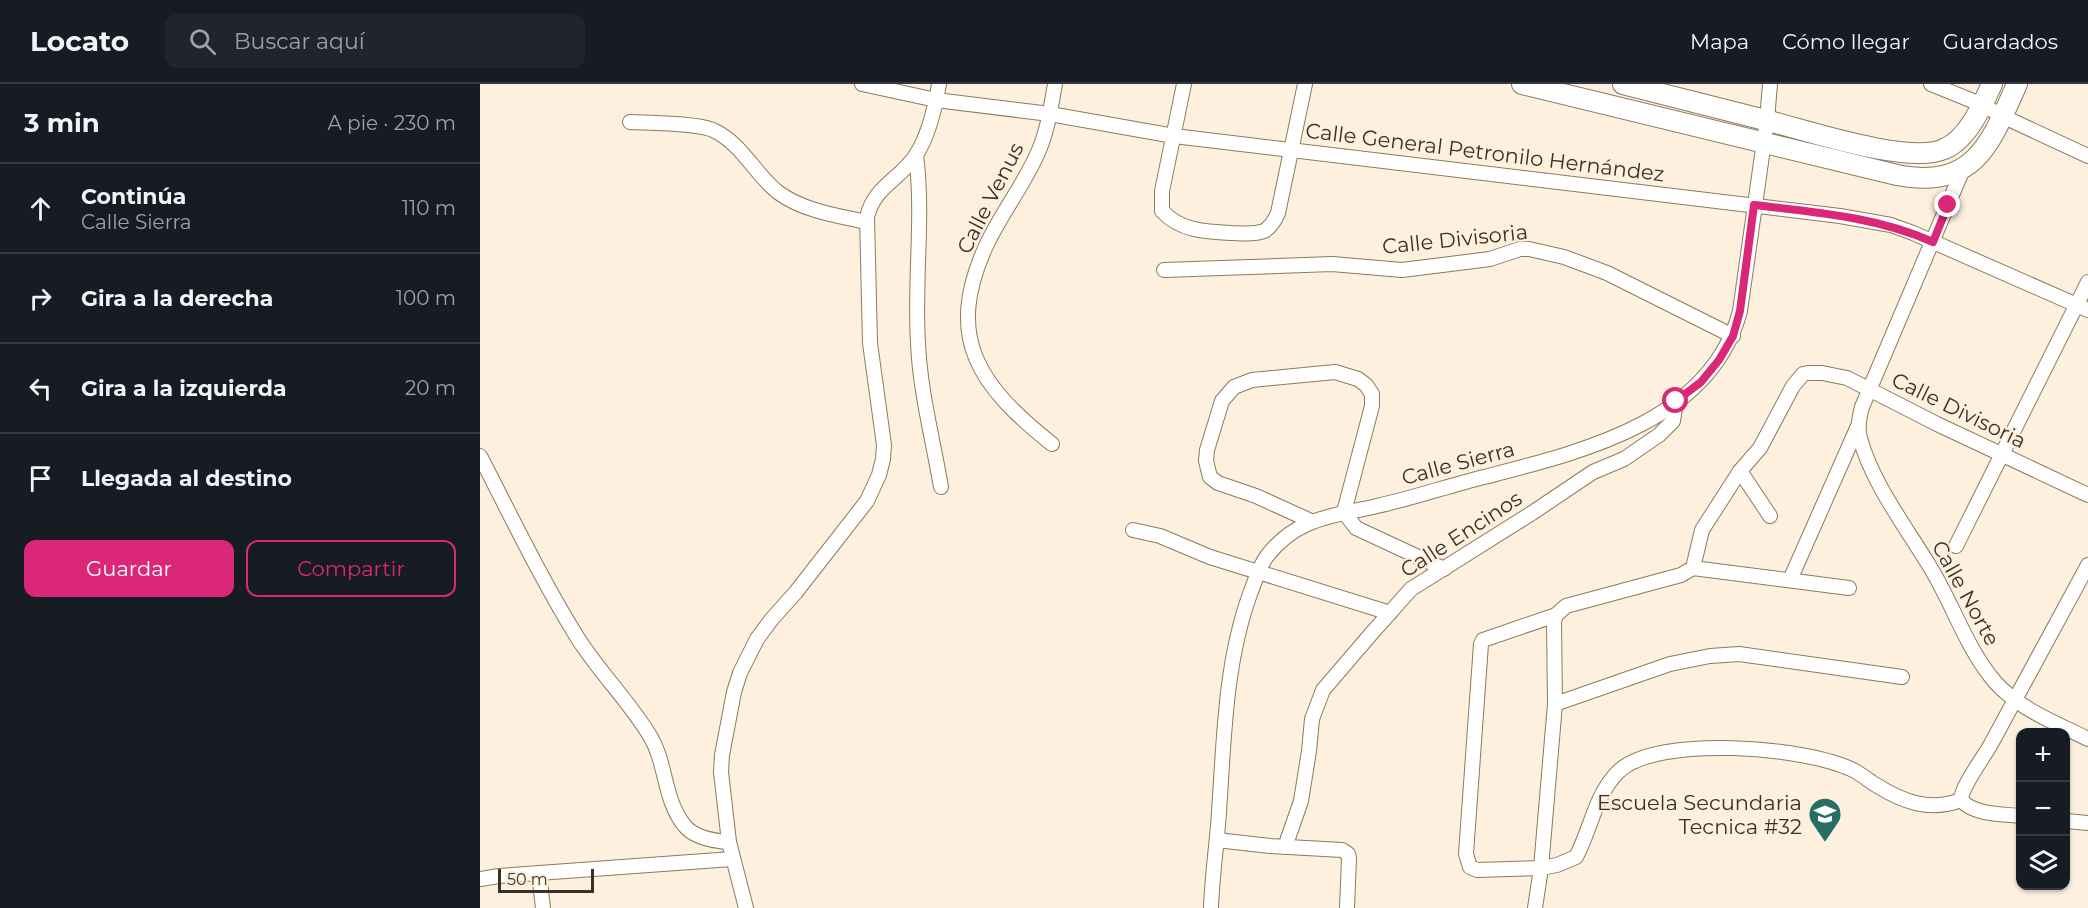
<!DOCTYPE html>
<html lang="es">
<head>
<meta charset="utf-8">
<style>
  :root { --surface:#171b24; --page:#20242c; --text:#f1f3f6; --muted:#9ea1a6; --line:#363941; --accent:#db2777 }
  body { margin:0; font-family:Montserrat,sans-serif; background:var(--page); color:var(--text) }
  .controls { position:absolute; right:18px; bottom:18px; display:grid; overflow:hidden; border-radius:12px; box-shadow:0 2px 4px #0004 }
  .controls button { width:54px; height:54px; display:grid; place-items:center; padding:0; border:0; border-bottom:2px solid var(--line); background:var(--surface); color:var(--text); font:30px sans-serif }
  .scale { position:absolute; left:18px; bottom:15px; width:96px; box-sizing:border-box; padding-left:6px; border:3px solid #3a3126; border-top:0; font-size:16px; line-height:21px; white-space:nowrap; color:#3a3126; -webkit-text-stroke:4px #fdf0de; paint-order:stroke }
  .stop { position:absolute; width:18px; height:18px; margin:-14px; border:4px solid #db2777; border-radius:50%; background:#fff }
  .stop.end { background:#db2777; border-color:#fff; box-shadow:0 2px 6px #0008 }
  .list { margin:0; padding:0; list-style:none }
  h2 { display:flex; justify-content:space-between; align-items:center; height:78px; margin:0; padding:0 24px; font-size:26px }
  h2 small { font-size:20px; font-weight:400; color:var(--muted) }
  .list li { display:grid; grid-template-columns:39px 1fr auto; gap:18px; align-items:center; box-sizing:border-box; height:90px; padding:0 24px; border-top:2px solid var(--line) }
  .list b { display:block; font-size:22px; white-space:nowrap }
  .list p { margin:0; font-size:20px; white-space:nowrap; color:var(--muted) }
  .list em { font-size:20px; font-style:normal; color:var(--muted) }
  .actions { display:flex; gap:12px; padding:18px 24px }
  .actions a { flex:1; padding:14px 0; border:2px solid var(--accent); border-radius:12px; text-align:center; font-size:21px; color:var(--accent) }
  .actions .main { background:var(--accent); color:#fff }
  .icon { flex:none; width:33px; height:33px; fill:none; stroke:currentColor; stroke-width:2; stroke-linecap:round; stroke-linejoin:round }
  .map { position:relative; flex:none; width:1608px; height:824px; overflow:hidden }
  header { display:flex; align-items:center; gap:36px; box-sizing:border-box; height:84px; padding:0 30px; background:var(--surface); border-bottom:2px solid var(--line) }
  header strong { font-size:28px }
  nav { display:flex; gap:33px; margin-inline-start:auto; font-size:21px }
  .search { width:420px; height:54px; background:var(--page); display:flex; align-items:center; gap:15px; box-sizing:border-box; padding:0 21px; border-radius:12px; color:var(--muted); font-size:22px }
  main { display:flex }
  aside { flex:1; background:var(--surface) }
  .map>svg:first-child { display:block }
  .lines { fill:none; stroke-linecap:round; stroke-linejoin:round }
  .street-casing { stroke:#8d7a5e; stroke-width:16 }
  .secondary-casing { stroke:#8d7a5e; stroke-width:22 }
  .street { stroke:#fff; stroke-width:14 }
  .secondary { stroke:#fff; stroke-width:20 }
  .route { stroke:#db2777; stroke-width:8 }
  .labels { text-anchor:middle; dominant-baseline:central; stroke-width:4.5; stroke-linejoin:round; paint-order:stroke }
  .street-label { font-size:21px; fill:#3a3126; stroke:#fdf0de }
  .poi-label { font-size:21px; fill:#3a3126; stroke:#fdf0de; text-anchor:end }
</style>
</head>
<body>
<header>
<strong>Locato</strong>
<div class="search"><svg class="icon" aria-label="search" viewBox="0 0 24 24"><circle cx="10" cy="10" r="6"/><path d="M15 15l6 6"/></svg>Buscar aquí</div>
<nav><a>Mapa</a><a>Cómo llegar</a><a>Guardados</a></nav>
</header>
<main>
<aside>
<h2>3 min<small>A pie · 230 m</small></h2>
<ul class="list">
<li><svg class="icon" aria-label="ahead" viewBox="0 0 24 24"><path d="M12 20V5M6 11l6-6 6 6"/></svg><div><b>Continúa</b><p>Calle Sierra</p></div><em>110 m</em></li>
<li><svg class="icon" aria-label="right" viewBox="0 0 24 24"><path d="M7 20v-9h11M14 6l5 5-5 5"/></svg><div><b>Gira a la derecha</b></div><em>100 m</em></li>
<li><svg class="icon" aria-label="left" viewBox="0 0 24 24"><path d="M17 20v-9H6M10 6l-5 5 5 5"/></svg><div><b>Gira a la izquierda</b></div><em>20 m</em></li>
<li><svg class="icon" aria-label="arrive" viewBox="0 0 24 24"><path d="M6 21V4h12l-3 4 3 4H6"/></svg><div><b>Llegada al destino</b></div></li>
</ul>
<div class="actions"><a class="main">Guardar</a><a>Compartir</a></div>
</aside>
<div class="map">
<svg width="1608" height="824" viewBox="0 0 1608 824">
  <rect width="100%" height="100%" fill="#fdf0de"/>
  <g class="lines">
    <g class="street-casing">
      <g id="street">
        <polyline points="382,0 456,16 570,30 694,52 1360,132 1411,141 1433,149 1608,226"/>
        <path d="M 704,0 L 682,107 L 682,127 C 700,147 727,148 751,149 C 761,149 774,151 784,147 C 791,143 795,136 798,129 L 825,0"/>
        <polyline points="1451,0 1503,21 1522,32 1608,72"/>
        <path d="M 150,38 C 170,39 217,39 233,46 C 263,60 275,91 299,109 C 324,127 358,132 387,138"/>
        <path d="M 436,71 C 444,133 434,196 438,259 C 440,307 453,356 461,403"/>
        <path d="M 1483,85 L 1382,323 C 1379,334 1377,344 1380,354 C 1392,399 1426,443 1450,483 C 1473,520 1486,564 1515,598 C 1539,625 1576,639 1608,655"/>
        <polyline points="684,186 852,180 922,186 1010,175 1040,165 1049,165 1084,173 1127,189 1253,252"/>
        <path d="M 572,360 C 499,302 464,254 506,162 C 521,129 545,100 559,66 C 568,45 571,22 575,0"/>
        <path d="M 0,372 C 31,432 61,495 97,553 C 119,588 149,617 170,652 C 187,680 183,714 204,741 C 214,754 233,757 249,758"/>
        <polyline points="1260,387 1290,432"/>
        <polyline points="831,437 776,412 738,399 730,393 726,377 727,366 742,317 754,303 772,296 855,288 878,295 886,301 892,310 892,322 864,428 876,444 964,485"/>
        <polyline points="653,446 680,452 730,473 910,529"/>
        <polyline points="1476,462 1608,198"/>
        <polyline points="1213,484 1369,504"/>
        <polyline points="1310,496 1378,342"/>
        <polyline points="1076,531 1074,537 1075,620 1061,784 997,786 990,783 986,770 1001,560 1003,556 1076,531 1086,522 1201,491 1213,484 1222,446 1260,387 1280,364 1313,302 1323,290 1328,289 1342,289 1367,294 1457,340 1608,411"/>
        <polyline points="1075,620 1190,580 1230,572 1259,570 1422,593"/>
        <path d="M 1481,716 C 1481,703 1504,673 1511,660 C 1544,600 1576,540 1608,481"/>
        <path d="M 1481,716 C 1494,731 1522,730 1540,732"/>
        <polyline points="1586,737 1608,739"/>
        <polyline points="737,756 790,762 862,766 868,770 869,774 867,824"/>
        <polyline points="805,763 821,717 829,667 832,635 843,606 891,550 931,505 1052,429 1113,388 1144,375 1179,351 1193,337 1196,317"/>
        <polyline points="59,789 63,824"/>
        <polyline points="0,795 19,792 252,775"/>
        <path d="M 266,824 L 249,758 L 241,688 L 242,671 L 254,608 L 260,589 L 277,555 L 291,536 L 316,508 L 387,417 L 399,391 L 403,375 L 404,361 L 390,259 L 387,133 C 395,101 420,96 436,71 C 449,51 455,24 459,0"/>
        <path d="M 731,824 C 732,792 737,760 739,728 C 744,655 745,579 770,510 C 775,497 779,483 787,472 C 817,433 854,432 897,422 C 933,414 968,402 1004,393 C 1101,368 1231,338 1260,227 L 1287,36 L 1290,0"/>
        <path d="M 1055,824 L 1061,784 L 1077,781 L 1096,773 C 1111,745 1115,711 1138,688 C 1176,650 1328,663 1373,686 C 1381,690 1388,696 1396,701 C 1423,718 1450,728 1481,716"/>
      </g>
    </g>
    <g class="secondary-casing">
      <g id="secondary">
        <path d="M 1042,0 L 1417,91 C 1494,106 1510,61 1537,0"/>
        <path d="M 1143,0 C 1190,12 1238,24 1285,36 C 1325,46 1429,81 1464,65 C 1488,55 1502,22 1512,0"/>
      </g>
    </g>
    <use href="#street" class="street"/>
    <use href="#secondary" class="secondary"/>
  </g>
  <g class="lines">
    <path class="route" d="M 1196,317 L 1221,298 L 1239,276 L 1253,252 L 1260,227 L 1274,121 C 1335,128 1397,133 1453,158 L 1468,121"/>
  </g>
  <defs>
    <g id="school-pin" transform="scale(1.725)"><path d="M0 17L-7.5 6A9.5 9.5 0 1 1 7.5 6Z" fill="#286e63" stroke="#fdf0de"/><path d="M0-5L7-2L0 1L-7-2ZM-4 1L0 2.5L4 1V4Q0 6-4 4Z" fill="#fff"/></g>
  </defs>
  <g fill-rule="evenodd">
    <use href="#school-pin" x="1345" y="730"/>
  </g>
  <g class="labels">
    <g class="street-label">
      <text transform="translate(1005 68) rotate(7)">Calle General Petronilo Hernández</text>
      <text transform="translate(510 114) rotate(-63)">Calle Venus</text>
      <text transform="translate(975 155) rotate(-6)">Calle Divisoria</text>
      <text transform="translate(1479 326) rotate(26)">Calle Divisoria</text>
      <text transform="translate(978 379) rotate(-15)">Calle Sierra</text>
      <text transform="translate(981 450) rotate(-33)">Calle Encinos</text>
      <text transform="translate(1486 509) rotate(61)">Calle Norte</text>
    </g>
    <g class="poi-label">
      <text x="1322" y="718">Escuela Secundaria<tspan x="1322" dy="24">Tecnica #32</tspan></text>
    </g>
  </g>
</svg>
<div class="controls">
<button>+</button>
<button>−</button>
<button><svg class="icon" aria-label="layers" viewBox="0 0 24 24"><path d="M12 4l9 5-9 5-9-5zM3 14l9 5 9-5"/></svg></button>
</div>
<div class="scale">50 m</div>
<div class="stop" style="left:1196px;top:317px"></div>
<div class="stop end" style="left:1468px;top:121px"></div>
</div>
</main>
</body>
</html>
